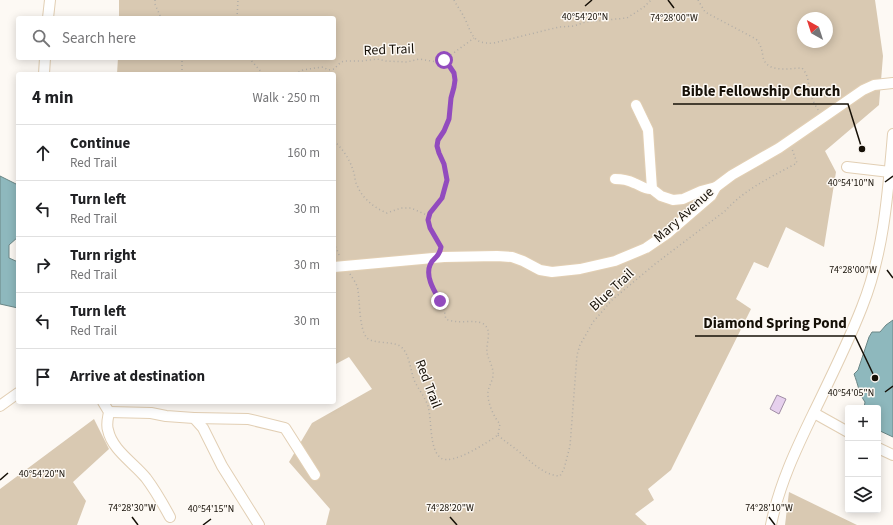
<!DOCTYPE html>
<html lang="en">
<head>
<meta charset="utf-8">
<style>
  :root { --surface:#fff; --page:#f2f2f2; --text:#202124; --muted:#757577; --line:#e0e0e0 }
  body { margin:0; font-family:"Source Sans 3",sans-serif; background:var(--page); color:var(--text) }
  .controls { position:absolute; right:12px; bottom:12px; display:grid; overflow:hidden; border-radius:4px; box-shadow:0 2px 10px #0003 }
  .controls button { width:36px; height:36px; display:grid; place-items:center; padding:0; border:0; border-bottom:1px solid var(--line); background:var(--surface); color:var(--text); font:20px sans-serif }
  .compass { position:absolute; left:797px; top:12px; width:36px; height:36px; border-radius:50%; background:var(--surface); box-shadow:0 2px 10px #0003; rotate:321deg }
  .stop { position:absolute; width:12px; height:12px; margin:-9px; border:3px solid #924bbe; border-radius:50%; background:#fff }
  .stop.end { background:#924bbe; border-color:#fff; box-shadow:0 1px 4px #0008 }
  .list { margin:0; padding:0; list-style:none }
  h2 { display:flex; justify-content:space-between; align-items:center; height:52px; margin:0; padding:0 16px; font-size:17px }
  h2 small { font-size:13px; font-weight:400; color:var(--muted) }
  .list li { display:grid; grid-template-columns:26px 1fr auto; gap:12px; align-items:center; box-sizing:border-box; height:56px; padding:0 16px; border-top:1px solid var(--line) }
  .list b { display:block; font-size:15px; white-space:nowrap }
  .list p { margin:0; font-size:13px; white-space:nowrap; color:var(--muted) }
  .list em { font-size:13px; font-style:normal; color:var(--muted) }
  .icon { flex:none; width:22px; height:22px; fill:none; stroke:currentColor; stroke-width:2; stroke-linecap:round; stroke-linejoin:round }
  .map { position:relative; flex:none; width:893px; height:525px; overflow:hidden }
  .search { position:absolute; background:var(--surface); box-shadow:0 2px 10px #0003; left:16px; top:16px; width:320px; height:44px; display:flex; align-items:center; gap:10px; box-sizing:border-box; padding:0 14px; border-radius:4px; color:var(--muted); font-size:15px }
  .panel { position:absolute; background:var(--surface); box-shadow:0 2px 10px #0003; left:16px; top:72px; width:320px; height:332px; border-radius:4px }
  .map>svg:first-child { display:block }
  .green { fill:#d9c9b2; fill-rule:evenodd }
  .water { fill:#8eb8bd; stroke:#6a8686 }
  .building { fill:#e6d0ed; stroke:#a08da5 }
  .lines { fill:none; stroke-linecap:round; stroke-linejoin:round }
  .minor-casing { stroke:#e2cfb4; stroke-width:12 }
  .path { stroke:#b1ada7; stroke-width:1.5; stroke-dasharray:1 3; stroke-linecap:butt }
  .minor { stroke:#fff; stroke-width:10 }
  .route { stroke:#924bbe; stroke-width:5 }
  .ticks { fill:none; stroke:#161007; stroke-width:1.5 }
  .labels { text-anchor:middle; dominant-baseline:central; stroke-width:3; stroke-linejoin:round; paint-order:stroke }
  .street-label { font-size:14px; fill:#161007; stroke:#fdf9f4 }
  .ticks-label { font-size:10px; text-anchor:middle; fill:#161007; stroke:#fdf9f4; stroke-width:3; stroke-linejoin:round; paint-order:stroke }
  .leader { fill:none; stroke:#161007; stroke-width:1.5 }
  .callout-dot { fill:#161007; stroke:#fdf9f4; stroke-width:1.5 }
  .callout-label { font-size:15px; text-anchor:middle; font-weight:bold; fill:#161007; stroke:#fdf9f4; stroke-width:3; stroke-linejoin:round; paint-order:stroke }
</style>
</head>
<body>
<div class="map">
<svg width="893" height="525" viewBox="0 0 893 525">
  <rect width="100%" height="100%" fill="#fdf9f4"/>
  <g class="green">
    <path d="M 119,0 L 875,0 L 883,56 L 879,105 L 825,151 L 836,172 L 824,247 L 786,227 L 768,268 L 754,262 L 736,299 L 751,309 L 671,470 L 648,489 L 654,500 L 635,514 L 647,525 L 326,525 L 330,509 L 289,462 L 312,423 L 372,389 L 349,357 L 334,365 L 334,74 L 117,74 L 118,58 L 334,58 L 334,18 L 119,18 ZM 803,18 L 827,18 L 827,42 L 803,42 Z"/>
    <polygon points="94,419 109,449 73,482 86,501 77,525 0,525 0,489"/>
    <polygon points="789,492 857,525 785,525"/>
  </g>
  <g class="water">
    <polygon points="0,176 18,185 18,237 9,245 9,258 18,262 18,308 0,304"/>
    <path d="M 893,320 L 893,437 L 878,430 L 878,408 L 864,408 L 865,402 C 859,394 858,384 854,374 L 858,370 L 869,337 L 872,332 L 880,332 L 886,325 Z"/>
  </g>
  <polygon class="building" points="777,395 786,399 779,414 770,409"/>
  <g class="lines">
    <g class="minor-casing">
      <g id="minor">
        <polyline points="48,18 50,0"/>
        <polyline points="44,74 45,58"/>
        <polyline points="636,105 648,130 652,189 661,196 673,200 683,199 701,191 716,187"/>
        <polyline points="847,167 890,172"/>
        <path d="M 615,179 C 621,179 628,180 634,183 C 640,185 645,190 652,189"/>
        <polyline points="334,267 444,257 497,256 512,257 523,261 540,270 552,272 580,269 615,261 646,248 668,233 711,196 716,187 732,175 779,148 863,90 874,85 893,83"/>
        <path d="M 103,402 L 109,412 C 108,418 106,424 108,430 C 112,450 134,463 146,478 C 155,490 163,504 170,517"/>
        <polyline points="0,406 18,393"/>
        <polyline points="109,412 151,413 166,416 194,418 203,428 222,466 259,525"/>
        <polyline points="814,413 848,432"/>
        <polyline points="194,418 248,419 285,428 315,475"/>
        <polyline points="878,448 893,455"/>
        <path d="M 771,525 C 779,485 796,449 814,412 C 831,377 848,343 862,307 C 884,252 888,192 893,134"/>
      </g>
    </g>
    <g class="path">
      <polyline points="155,0 155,4 161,18"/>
      <path d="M 454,0 C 457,6 461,11 464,17 C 472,32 471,45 494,43 L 559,27 L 574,26 L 585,22 L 627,18 L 644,7 L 651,0"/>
      <path d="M 698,0 L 705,12 L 756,39 C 761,45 762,50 763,57 C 767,74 790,68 802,68 C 810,77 808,86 811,96 C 813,101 816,107 819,111"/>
      <polyline points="237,18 238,0"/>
      <polyline points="249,58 263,74"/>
      <polyline points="182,74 182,58"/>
      <polyline points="295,74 303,70 315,68 323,67 328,70 334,69 341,62 345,61 362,61 377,59 386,61 407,62 419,59 437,62 444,60 474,38"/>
      <path d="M 334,141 C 344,150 350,160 354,173 C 355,177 355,182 357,185 C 362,198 374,208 387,213 L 401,208 L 411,208 L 429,216"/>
      <polyline points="334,243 340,257"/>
      <path d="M 441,248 C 439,239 429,232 428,221 C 428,212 442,200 445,189 C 448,179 446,169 442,159 C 440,155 437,150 437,145 C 437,139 443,135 445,129 C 450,118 448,110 450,99 C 451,96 453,93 454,90 C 457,78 452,69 444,60"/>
      <path d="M 350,274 C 353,279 358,285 358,291 C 360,302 359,329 367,338 C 373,344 392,341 400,346 C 410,353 410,371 415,382 C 419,390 425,397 428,406 C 432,420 429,450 441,458 C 452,466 488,442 498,435 L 500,424 C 494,417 489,406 488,396 C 487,388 492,383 493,376 C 494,367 488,360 487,352 C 486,343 492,332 485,325 C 477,318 457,325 446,319 C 445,316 445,313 444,310 C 440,294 427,284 430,266"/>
      <path d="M 498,435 C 503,440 508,443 513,447 C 527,457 541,475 560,476 L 564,469 L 570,446 L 577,355 L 580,345 L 593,322 L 612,300 L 655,264 L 725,211 C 745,189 771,177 797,163 L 792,149"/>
    </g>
    <use href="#minor" class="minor"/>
  </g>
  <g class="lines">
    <path class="route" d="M 440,301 C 435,292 425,277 430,265 C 433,257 439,259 441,247 L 430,228 L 428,220 L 430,213 L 442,198 L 447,180 L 444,164 L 439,153 L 437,146 L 438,140 L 444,131 L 449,119 L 451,98 L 454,87 L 455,80 L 454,73 L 450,67 L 444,60"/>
  </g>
  <path class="ticks" d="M 668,0 L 674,8M 585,6 L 592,0M 885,182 L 893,176M 887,270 L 893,278M 885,392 L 893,386M 0,480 L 8,473M 132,517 L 138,525M 450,517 L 457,525M 769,517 L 775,525M 203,525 L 211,519"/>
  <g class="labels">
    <g class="street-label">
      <text transform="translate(389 50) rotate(-2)">Red Trail</text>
      <text transform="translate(684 215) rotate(-42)">Mary Avenue</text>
      <text transform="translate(612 290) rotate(-43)">Blue Trail</text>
      <text transform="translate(428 384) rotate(69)">Red Trail</text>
    </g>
  </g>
  <g class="ticks-label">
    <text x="585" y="20">40°54'20"N</text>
    <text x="674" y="21">74°28'00"W</text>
    <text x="851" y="186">40°54'10"N</text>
    <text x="853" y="273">74°28'00"W</text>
    <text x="851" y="396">40°54'05"N</text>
    <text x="42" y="477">40°54'20"N</text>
    <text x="132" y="511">74°28'30"W</text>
    <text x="450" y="511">74°28'20"W</text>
    <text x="769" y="511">74°28'10"W</text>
    <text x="211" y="512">40°54'15"N</text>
  </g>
  <path class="leader" d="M862 149L848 104H673M875 378L855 336H695"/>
  <g class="callout-dot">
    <circle cx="862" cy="149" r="4"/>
    <circle cx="875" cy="378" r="4"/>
  </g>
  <g class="callout-label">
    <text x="761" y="96">Bible Fellowship Church</text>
    <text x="775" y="328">Diamond Spring Pond</text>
  </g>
</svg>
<div class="controls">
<button>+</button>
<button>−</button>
<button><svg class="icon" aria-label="layers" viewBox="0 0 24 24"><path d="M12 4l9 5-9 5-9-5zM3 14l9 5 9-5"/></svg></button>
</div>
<svg class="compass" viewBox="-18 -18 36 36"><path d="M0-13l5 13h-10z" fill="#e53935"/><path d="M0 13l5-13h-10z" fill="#757577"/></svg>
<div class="stop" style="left:444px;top:60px"></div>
<div class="stop end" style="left:440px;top:301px"></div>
<div class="search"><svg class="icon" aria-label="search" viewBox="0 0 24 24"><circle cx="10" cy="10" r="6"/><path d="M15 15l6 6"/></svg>Search here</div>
<section class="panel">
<h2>4 min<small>Walk · 250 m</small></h2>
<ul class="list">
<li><svg class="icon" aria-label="ahead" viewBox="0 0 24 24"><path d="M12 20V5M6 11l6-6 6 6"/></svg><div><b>Continue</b><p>Red Trail</p></div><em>160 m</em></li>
<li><svg class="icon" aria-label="left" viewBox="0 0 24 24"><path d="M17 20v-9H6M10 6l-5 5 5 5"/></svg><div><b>Turn left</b><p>Red Trail</p></div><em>30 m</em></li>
<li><svg class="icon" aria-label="right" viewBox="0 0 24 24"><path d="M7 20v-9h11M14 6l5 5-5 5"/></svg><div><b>Turn right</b><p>Red Trail</p></div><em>30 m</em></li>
<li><svg class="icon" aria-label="left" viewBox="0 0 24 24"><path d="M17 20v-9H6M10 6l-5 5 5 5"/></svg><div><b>Turn left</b><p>Red Trail</p></div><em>30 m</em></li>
<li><svg class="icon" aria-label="arrive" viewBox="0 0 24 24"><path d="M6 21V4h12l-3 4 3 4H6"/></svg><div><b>Arrive at destination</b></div></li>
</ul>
</section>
</div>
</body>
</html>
